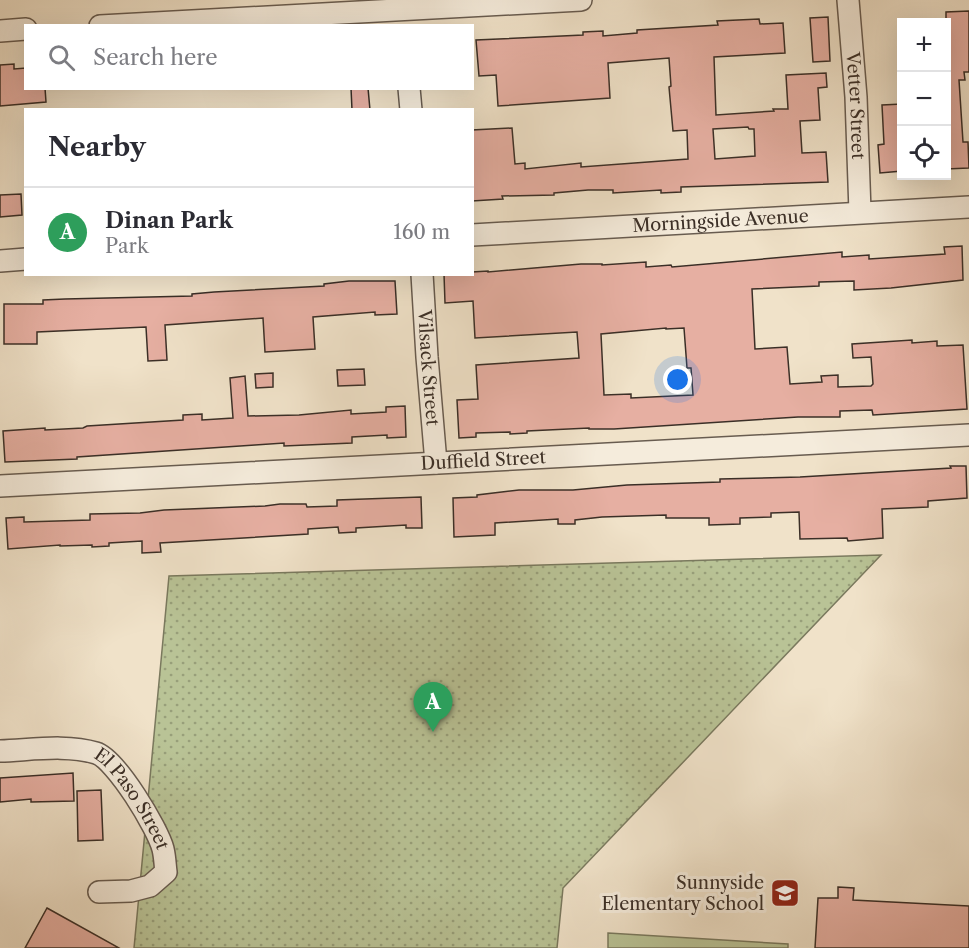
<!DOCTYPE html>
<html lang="en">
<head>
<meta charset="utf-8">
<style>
  :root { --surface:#fff; --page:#f7f7f7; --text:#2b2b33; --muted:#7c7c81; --line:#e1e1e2; --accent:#8f2418 }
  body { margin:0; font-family:"Libre Caslon Text",serif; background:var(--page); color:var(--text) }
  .controls { position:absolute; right:18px; top:18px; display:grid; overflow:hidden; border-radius:0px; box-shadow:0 6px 24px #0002 }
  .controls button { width:54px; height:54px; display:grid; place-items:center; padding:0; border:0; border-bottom:2px solid var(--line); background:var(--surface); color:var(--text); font:30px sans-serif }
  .you { position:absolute; left:678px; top:380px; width:21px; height:21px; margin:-15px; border:4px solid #fff; border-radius:50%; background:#1a73e8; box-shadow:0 0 0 9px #1a73e833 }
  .badge { display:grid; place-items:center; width:39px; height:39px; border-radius:50%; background:var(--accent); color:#fff; font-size:20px; font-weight:700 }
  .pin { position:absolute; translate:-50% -50px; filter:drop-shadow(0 2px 3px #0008) }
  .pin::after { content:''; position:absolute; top:32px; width:21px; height:18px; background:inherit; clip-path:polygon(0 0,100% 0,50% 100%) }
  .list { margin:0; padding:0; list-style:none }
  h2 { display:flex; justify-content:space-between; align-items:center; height:78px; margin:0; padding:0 24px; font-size:26px }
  h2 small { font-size:20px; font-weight:400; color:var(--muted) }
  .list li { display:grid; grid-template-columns:39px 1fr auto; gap:18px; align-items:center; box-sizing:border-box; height:90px; padding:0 24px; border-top:2px solid var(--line) }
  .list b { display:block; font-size:22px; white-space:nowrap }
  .list p { margin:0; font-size:20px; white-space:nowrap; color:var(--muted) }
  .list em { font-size:20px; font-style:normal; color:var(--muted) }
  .icon { flex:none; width:33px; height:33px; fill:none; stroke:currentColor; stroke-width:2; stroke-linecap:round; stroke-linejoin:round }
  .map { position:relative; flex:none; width:969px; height:948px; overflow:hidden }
  .search { position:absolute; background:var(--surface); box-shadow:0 6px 24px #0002; left:24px; top:24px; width:450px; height:66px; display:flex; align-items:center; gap:15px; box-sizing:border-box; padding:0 21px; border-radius:0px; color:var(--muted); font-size:22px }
  .panel { position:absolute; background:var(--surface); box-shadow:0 6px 24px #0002; left:24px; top:108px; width:450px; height:168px; border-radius:0px }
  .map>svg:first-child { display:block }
  .park { fill:url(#park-dots); stroke:#7a795e; stroke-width:1.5 }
  .pitch { fill:#b9c396; stroke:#7a795e; stroke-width:1.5 }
  .building { fill:#e6afa2; stroke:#3b2f27; stroke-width:1.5; fill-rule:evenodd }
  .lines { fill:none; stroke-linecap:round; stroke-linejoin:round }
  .minor-casing { stroke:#685c50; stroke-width:24 }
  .minor { stroke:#f5ecdc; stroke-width:21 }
  .labels { text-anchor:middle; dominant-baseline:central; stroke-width:6; stroke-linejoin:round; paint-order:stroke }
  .street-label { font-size:18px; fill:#3b2f27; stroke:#f5ecdc }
  .poi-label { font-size:18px; fill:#3b2f27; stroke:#f5ecdc; text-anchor:end }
</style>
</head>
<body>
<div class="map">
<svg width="969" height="948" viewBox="0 0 969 948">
  <defs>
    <pattern id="park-dots" width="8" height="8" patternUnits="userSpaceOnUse" patternTransform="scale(1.5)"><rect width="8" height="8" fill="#b9c396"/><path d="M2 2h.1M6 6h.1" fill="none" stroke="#989f7a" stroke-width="1.8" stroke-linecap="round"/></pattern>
  </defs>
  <rect width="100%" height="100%" fill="#f0e2c9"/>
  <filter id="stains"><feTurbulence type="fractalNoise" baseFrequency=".00333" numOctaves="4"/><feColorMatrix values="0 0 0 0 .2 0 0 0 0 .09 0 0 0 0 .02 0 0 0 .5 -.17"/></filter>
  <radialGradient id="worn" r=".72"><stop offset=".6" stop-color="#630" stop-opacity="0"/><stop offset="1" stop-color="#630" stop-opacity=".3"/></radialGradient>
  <polygon class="park" points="881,555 563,888 557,948 134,948 169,576"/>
  <polygon class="pitch" points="608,933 788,944 788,948 608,948"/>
  <g class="building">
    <polygon points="969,11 969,72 964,72 965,80 959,80 963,142 968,142 969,168 946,169 946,12"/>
    <polygon points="828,17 830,61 813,62 810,18"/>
    <path d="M 759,19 L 760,24 L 783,23 L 785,53 L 714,57 L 716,115 L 774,111 L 773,109 L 788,109 L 786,75 L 826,73 L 827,87 L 818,88 L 820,120 L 800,121 L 802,153 L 826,152 L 828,182 L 681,187 L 681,192 L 661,193 L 661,190 L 613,193 L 613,190 L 588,190 L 554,193 L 554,195 L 502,196 L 503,199 L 472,201 L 472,130 L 512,128 L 515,164 L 525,163 L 525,169 L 581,163 L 581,167 L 688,159 L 687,130 L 673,131 L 669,87 L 671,86 L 669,58 L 608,63 L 610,98 L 498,106 L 496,75 L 479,76 L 476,40 L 583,35 L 583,32 L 603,31 L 603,36 L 637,33 L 637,30 L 718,25 L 717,21 ZM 748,127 L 749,129 L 754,129 L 755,156 L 715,159 L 713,129 Z"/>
    <polygon points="14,64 14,69 26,68 26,88 45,88 46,102 0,106 0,65"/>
    <polygon points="351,88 368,88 370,110 352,110"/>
    <polygon points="902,104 902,123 900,123 902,171 880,173 878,145 884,144 882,105"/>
    <polygon points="21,194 22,215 0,217 0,195"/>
    <path d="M 962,246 L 963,280 L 891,288 L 854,290 L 854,281 L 819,282 L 819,286 L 752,289 L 755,349 L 787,347 L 790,384 L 822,382 L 821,376 L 838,375 L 838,387 L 871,386 L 873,384 L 871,357 L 853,358 L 852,344 L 912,340 L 912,343 L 937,341 L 937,346 L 963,345 L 967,409 L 873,415 L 872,410 L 840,411 L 840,417 L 798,417 L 614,429 L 589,429 L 589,428 L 527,431 L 527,433 L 510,434 L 510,432 L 476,433 L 476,437 L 459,438 L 457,400 L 478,399 L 476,365 L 579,358 L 577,332 L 475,338 L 473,301 L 445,303 L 444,274 L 472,274 L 472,272 L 488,271 L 488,272 L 581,264 L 602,264 L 602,265 L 646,262 L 646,267 L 671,265 L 672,267 L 842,252 L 842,257 L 869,255 L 869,259 L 945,254 L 944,247 ZM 666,328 L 666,329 L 684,328 L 687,368 L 691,368 L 693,395 L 631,398 L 631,394 L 604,395 L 601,334 Z"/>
    <polygon points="349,281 395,281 397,314 375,315 375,312 313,317 315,349 265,352 263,318 165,325 167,360 148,361 146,327 37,332 37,344 4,344 4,304 43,304 43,300 65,299 192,296 192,294 214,292 324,286 324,284"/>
    <polygon points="364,369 365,385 338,386 337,370"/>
    <polygon points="273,373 273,387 256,388 255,374"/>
    <polygon points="245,376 248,416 299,415 351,410 351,414 386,412 386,407 405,406 406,437 387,438 387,435 352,437 352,443 284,446 284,443 255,445 77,457 77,459 5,462 3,431 45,428 45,430 83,428 87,426 183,420 183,415 202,414 202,420 233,418 230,378"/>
    <polygon points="950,466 966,466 967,498 928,501 928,507 882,509 883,538 848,541 847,538 800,539 799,512 771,513 771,517 740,518 740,524 709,525 709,518 666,518 666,515 602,517 575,520 575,524 558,524 558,519 495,523 495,535 454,537 453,498 477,497 477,495 519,490 573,490 627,485 720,482 720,479 800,477 951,468"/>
    <polygon points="421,497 422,528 406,528 406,525 356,528 356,532 339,533 338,527 308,529 308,534 160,543 161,552 142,553 142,541 109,543 109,546 92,547 92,545 60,546 60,545 8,549 6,518 24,517 24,522 90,520 90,514 140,513 164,510 265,506 280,504 306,504 307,507 337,506 337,500"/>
    <polygon points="73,773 74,801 31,802 31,799 0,802 0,778"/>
    <polygon points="101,790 103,840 78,841 77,791"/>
    <polygon points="838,887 854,888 853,900 969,906 969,948 815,948 818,898 838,898"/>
    <polygon points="47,908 119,948 25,948"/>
  </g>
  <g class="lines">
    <g class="minor-casing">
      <g id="minor">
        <path id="s1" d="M 848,0 L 856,97 L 860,212"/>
        <polyline points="100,26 581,0"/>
        <polyline points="0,31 26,29"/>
        <polyline points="409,88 411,110"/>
        <path id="s2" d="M 472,235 L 969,207"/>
        <polyline points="0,261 26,259"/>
        <path id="s3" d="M 422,274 L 427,357 L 436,463"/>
        <path id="s4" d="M 0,486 L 969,435"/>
        <path id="s5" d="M 0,751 C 31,750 66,744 96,753 C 116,759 158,829 163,849 C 165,857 165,865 166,872 L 150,886 L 131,891 L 99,892"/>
      </g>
    </g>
    <use href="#minor" class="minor"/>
  </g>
  <defs>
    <g id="school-square" transform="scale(1.5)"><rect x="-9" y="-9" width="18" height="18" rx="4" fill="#8f2418" stroke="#f5ecdc"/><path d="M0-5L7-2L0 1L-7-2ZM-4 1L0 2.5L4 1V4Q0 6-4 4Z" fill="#fff"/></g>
  </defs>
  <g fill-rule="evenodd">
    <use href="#school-square" x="785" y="893"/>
  </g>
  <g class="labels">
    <g class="street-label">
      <text stroke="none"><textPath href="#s1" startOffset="106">Vetter Street</textPath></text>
      <text stroke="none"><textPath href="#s2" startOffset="249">Morningside Avenue</textPath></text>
      <text stroke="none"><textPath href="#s3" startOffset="94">Vilsack Street</textPath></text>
      <text stroke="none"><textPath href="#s4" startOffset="484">Duffield Street</textPath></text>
      <text stroke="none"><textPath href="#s5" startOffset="156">El Paso Street</textPath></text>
    </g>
    <g class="poi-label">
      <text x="764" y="883">Sunnyside<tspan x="764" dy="21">Elementary School</tspan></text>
    </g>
  </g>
  <rect width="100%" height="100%" filter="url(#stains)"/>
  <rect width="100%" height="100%" fill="url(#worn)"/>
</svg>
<div class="controls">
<button>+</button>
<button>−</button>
<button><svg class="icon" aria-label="locate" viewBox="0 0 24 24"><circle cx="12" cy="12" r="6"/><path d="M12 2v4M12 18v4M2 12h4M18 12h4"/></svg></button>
</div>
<div class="you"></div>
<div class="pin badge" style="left:433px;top:732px;background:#2e9e5b">A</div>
<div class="search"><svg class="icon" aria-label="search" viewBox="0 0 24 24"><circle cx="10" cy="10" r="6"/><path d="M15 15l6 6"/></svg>Search here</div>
<section class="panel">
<h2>Nearby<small></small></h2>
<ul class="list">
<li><span class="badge" style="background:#2e9e5b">A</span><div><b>Dinan Park</b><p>Park</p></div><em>160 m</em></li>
</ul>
</section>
</div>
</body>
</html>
